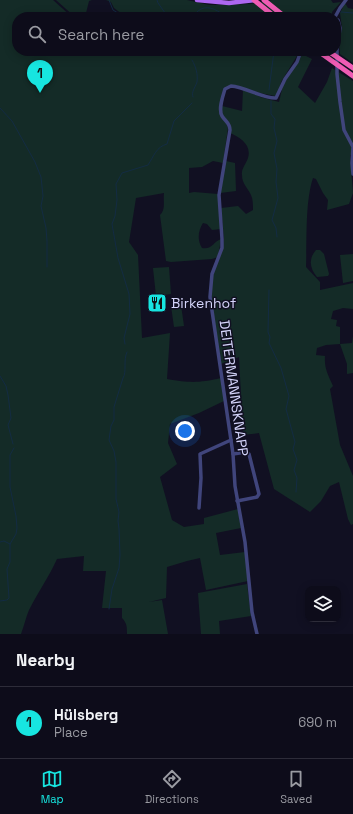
<!DOCTYPE html>
<html lang="en">
<head>
<meta charset="utf-8">
<style>
  :root { --surface:#0d0c1a; --page:#161523; --text:#f1f3f6; --muted:#9a9ba2; --line:#2d2c39; --accent:#17e5e0 }
  body { margin:0; font-family:"Space Grotesk",sans-serif; background:var(--page); color:var(--text) }
  .controls { position:absolute; right:12px; bottom:12px; display:grid; overflow:hidden; border-radius:8px; box-shadow:0 2px 10px #0003 }
  .controls button { width:36px; height:36px; display:grid; place-items:center; padding:0; border:0; border-bottom:1px solid var(--line); background:var(--surface); color:var(--text); font:20px sans-serif }
  .you { position:absolute; left:185px; top:431px; width:14px; height:14px; margin:-10px; border:3px solid #fff; border-radius:50%; background:#1a73e8; box-shadow:0 0 0 6px #1a73e833 }
  .badge { display:grid; place-items:center; width:26px; height:26px; border-radius:50%; background:var(--accent); color:#111; font-size:13px; font-weight:700 }
  .pin { position:absolute; translate:-50% -33px; filter:drop-shadow(0 1px 2px #0008) }
  .pin::after { content:''; position:absolute; top:21px; width:14px; height:12px; background:inherit; clip-path:polygon(0 0,100% 0,50% 100%) }
  .list { margin:0; padding:0; list-style:none }
  h2 { display:flex; justify-content:space-between; align-items:center; height:52px; margin:0; padding:0 16px; font-size:17px }
  h2 small { font-size:13px; font-weight:400; color:var(--muted) }
  .list li { display:grid; grid-template-columns:26px 1fr auto; gap:12px; align-items:center; box-sizing:border-box; height:72px; padding:0 16px; border-top:1px solid var(--line) }
  .list b { display:block; font-size:15px; white-space:nowrap }
  .list p { margin:0; font-size:13px; white-space:nowrap; color:var(--muted) }
  .list em { font-size:13px; font-style:normal; color:var(--muted) }
  .icon { flex:none; width:22px; height:22px; fill:none; stroke:currentColor; stroke-width:2; stroke-linecap:round; stroke-linejoin:round }
  .map { position:relative; flex:none; width:353px; height:634px; overflow:hidden }
  .search { position:absolute; background:var(--surface); box-shadow:0 2px 10px #0003; left:12px; right:12px; top:12px; height:44px; display:flex; align-items:center; gap:10px; box-sizing:border-box; padding:0 14px; border-radius:16px; color:var(--muted); font-size:15px }
  .sheet { height:124px; background:var(--surface) }
  nav { display:flex; justify-content:space-around; align-items:center; box-sizing:border-box; height:56px; border-top:1px solid var(--line); background:var(--surface); font-size:11px; color:var(--muted) }
  nav a { display:grid; justify-items:center; gap:2px }
  nav .on { color:var(--accent) }
  .map>svg:first-child { display:block }
  .green { fill:#142b27 }
  .lines { fill:none; stroke-linecap:round; stroke-linejoin:round }
  .stream { stroke:#132b43; stroke-width:1 }
  .minor { stroke:#40457c; stroke-width:3.5 }
  .major { stroke:#ac67f0; stroke-width:4.5 }
  .highway { stroke:#ef5cb4; stroke-width:5 }
  .highway-bridge { stroke:#ef5cb4; stroke-width:5 }
  .labels { text-anchor:middle; dominant-baseline:central; stroke-width:3; stroke-linejoin:round; paint-order:stroke }
  .poi-label { font-size:14px; fill:#d5d5fb; stroke:#111022; text-anchor:start }
  .street-label { font-size:14px; fill:#d5d5fb; stroke:#111022 }
</style>
</head>
<body>
<div class="map">
<svg width="353" height="634" viewBox="0 0 353 634">
  <rect width="100%" height="100%" fill="#111022"/>
  <g class="green">
    <path d="M 0,0 L 53,0 L 72,17 L 17,17 L 17,51 L 300,51 L 281,82 L 278,94 L 275,96 L 227,86 L 220,108 L 228,128 L 223,163 L 213,161 L 202,167 L 189,168 L 189,193 L 194,192 L 218,194 L 221,229 L 212,230 L 207,224 L 203,223 C 198,231 197,240 202,248 C 212,250 213,242 221,239 L 218,257 L 212,259 L 171,262 L 166,261 L 160,215 C 166,209 163,201 164,193 L 136,198 L 129,242 L 138,255 L 142,338 L 170,333 L 167,379 C 190,383 199,383 221,378 L 224,401 L 199,413 L 170,424 L 168,443 L 177,464 L 160,477 L 172,520 L 184,527 L 204,524 L 204,518 L 238,509 L 241,528 L 216,533 L 220,555 L 245,552 L 248,581 L 206,590 L 200,558 L 187,561 L 167,567 L 166,598 L 149,602 L 162,600 L 168,634 L 127,634 C 127,627 127,623 122,618 L 122,608 L 102,608 L 106,571 L 83,571 L 84,556 L 57,559 C 49,577 38,592 29,610 C 26,617 24,626 21,634 L 0,634 Z"/>
    <polygon points="56,0 92,0 89,1 85,17 75,17"/>
    <polygon points="106,0 187,0 209,5 223,5 251,4 272,0 331,0 333,3 341,2 332,12 332,17 126,17 114,8 111,2"/>
    <polygon points="345,3 348,8 353,9 353,63 340,54 339,42 342,28 340,13"/>
    <path d="M 302,54 L 312,59 L 298,87 L 315,103 L 327,82 L 332,68 L 353,81 L 353,154 L 350,155 L 353,193 L 349,204 L 327,210 L 328,200 L 323,193 L 316,179 L 313,178 C 305,202 307,240 306,267 L 320,282 L 320,290 L 353,283 L 353,309 L 343,308 L 333,311 L 331,319 L 337,320 L 336,326 L 340,327 L 340,344 L 352,343 L 353,336 L 353,373 L 347,374 L 347,364 L 340,344 L 326,345 L 317,348 L 316,355 L 325,356 C 324,368 328,375 333,386 L 330,389 L 340,445 L 353,476 L 353,524 L 351,525 L 348,519 L 339,482 L 330,486 L 321,501 L 310,512 L 274,489 L 259,433 L 243,435 L 239,357 L 221,364 L 211,297 L 213,274 L 222,251 L 224,239 L 221,208 L 238,206 L 246,214 L 253,210 C 253,205 253,199 251,195 C 248,188 242,184 242,175 C 241,169 246,164 248,158 C 252,145 240,137 230,133 L 231,128 L 222,114 L 222,106 L 242,111 L 243,90 L 256,94 L 260,97 L 279,102 L 283,85 Z"/>
    <polygon points="226,161 235,163 236,191 220,193"/>
    <path d="M 316,250 L 320,250 L 324,254 L 329,274 L 328,276 L 317,277 C 310,269 308,259 316,250 Z"/>
    <polygon points="353,254 353,281 343,283 340,255"/>
    <polygon points="169,267 171,294 156,296 153,268"/>
    <polygon points="181,305 184,326 174,327 171,306"/>
    <polygon points="247,584 251,616 219,621 220,634 201,634 198,593"/>
  </g>
  <g class="lines">
    <g class="stream">
      <polyline points="109,0 113,10 124,17"/>
      <polyline points="157,0 158,3 168,17"/>
      <polyline points="341,12 353,13"/>
      <path d="M 191,17 C 195,15 197,11 201,9 C 209,5 220,11 225,17"/>
      <polyline points="327,17 328,17"/>
      <path d="M 192,60 C 196,67 198,74 197,82 C 195,88 191,92 193,97"/>
      <polyline points="269,90 274,51"/>
      <polyline points="271,101 271,114 275,119 274,128 277,141 274,153 277,169 276,182 278,198 272,220 276,228 277,237"/>
      <polyline points="0,108 12,121 35,162 41,177 43,196 41,206 46,228 47,241 47,267"/>
      <polyline points="269,290 268,332 270,337 269,343 281,368 289,396 286,409 295,442 293,449 297,460 294,470 297,478 296,492"/>
      <path d="M 125,344 L 124,338 L 130,314 L 129,294 L 118,258 L 112,224 L 115,216 L 117,200 L 116,184 L 122,173 L 148,165 C 154,156 156,147 167,144 L 174,121 L 192,103"/>
      <polyline points="0,376 6,386 8,395 11,418 8,425 13,444"/>
      <polyline points="0,542 4,541 10,544"/>
      <polyline points="0,601 7,600 9,598 7,569 10,562 10,544 16,534 17,528 16,516 10,487 10,455 14,448"/>
      <path d="M 109,609 L 112,589 L 119,568 L 120,555 L 119,529 L 118,521 L 119,512 L 116,499 L 116,462 L 114,451 L 109,440 L 111,426 L 114,420 L 114,407 L 123,378 C 127,372 123,360 127,352"/>
    </g>
    <g class="minor">
      <polyline points="335,17 340,8 346,0"/>
      <polyline points="336,19 338,20 340,28 337,50 337,74 340,102 344,130 353,147 352,163 353,174"/>
      <polyline points="233,454 246,452 249,454 259,494 257,497 237,501"/>
      <polyline points="199,508 201,478 200,454 231,440"/>
      <path d="M 257,634 L 252,612 L 245,542 L 235,486 L 233,454 L 210,297 L 212,274 L 222,248 L 222,239 L 219,195 L 230,130 C 230,123 225,121 222,116 C 218,109 223,96 225,89 L 231,86 C 245,87 265,99 276,98 L 285,79 L 297,62 L 301,51"/>
    </g>
    <polyline class="major" points="197,0 229,3 255,0"/>
    <polyline class="highway" points="264,0 285,17"/>
    <g class="highway-bridge">
      <polyline points="254,0 275,17"/>
      <polyline points="318,51 353,76"/>
      <polyline points="328,51 353,68"/>
    </g>
  </g>
  <defs>
    <g id="restaurant-square" transform="scale(1)"><rect x="-9" y="-9" width="18" height="18" rx="4" fill="#17e5e0" stroke="#111022"/><path d="M-5-6h1v4h1v-4h1v4h1v-4h1v5L-1.5 .5V6h-2V.5L-5-1ZM5-6V6H3V1.5H1.5Q1.5-4 5-6Z" fill="#111"/></g>
  </defs>
  <g fill-rule="evenodd">
    <use href="#restaurant-square" x="157" y="303"/>
  </g>
  <g class="labels">
    <g class="poi-label">
      <text x="171" y="303">Birkenhof</text>
    </g>
    <g class="street-label">
      <text transform="translate(234 388) rotate(82)">DEITERMANNSKNAPP</text>
    </g>
  </g>
</svg>
<div class="controls">
<button><svg class="icon" aria-label="layers" viewBox="0 0 24 24"><path d="M12 4l9 5-9 5-9-5zM3 14l9 5 9-5"/></svg></button>
</div>
<div class="you"></div>
<div class="pin badge" style="left:40px;top:93px">1</div>
<div class="search"><svg class="icon" aria-label="search" viewBox="0 0 24 24"><circle cx="10" cy="10" r="6"/><path d="M15 15l6 6"/></svg>Search here</div>
</div>
<section class="sheet">
<h2>Nearby<small></small></h2>
<ul class="list">
<li><span class="badge">1</span><div><b>Hülsberg</b><p>Place</p></div><em>690 m</em></li>
</ul>
</section>
<nav>
<a class="on"><svg class="icon" aria-label="map" viewBox="0 0 24 24"><path d="M3 6l6-2 6 2 6-2v14l-6 2-6-2-6 2zM9 4v14M15 6v14"/></svg>Map</a>
<a><svg class="icon" aria-label="directions" viewBox="0 0 24 24"><path d="M12 3l9 9-9 9-9-9zM9 14v-3h6M13 9l2 2-2 2"/></svg>Directions</a>
<a><svg class="icon" aria-label="saved" viewBox="0 0 24 24"><path d="M7 4h10v16l-5-4-5 4z"/></svg>Saved</a>
</nav>
</body>
</html>
